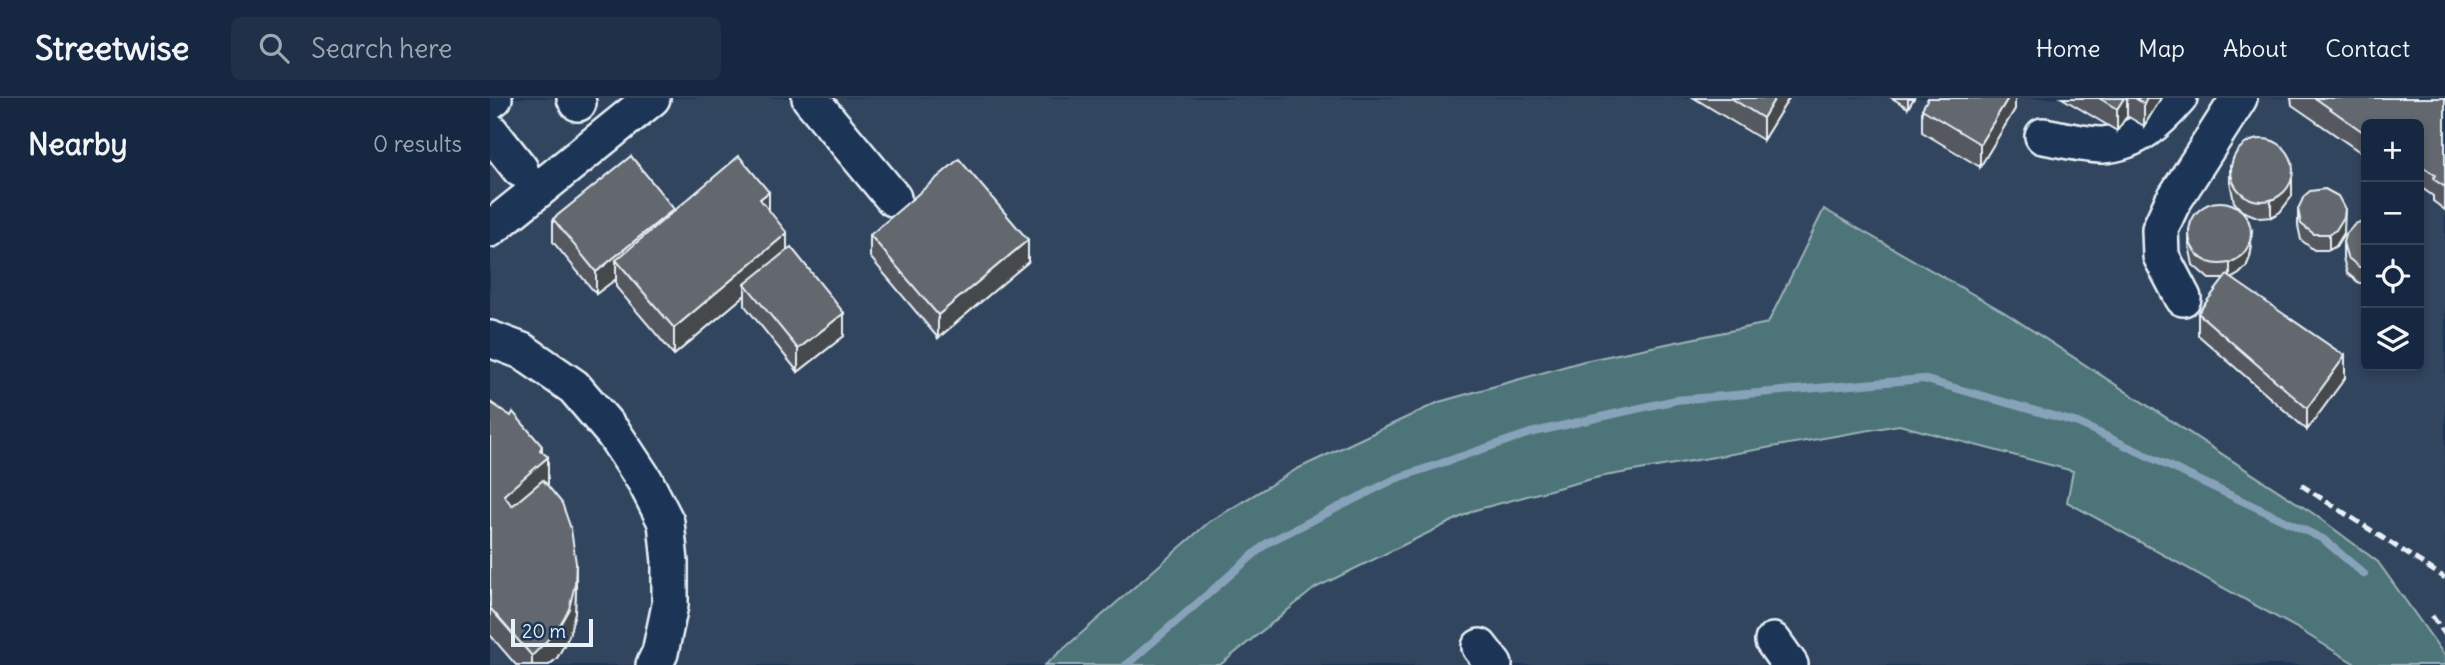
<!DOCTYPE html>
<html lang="en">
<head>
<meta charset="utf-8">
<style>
  :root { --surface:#162841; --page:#1f3048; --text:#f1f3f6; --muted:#9ea6b1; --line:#35445a }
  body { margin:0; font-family:Delius,sans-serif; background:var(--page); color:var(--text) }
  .controls { position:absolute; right:21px; top:21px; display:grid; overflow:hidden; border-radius:10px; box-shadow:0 4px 10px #0003 }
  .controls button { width:63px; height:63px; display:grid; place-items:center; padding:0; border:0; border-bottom:2px solid var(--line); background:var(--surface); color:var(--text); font:35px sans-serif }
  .scale { position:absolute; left:21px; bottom:18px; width:82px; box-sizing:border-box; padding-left:7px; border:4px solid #e8f1f8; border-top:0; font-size:19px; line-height:24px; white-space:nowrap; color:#e8f1f8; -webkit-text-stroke:5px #1d3557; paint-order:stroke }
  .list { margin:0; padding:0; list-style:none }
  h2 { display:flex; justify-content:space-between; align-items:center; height:91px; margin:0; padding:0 28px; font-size:30px }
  h2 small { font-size:23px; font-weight:400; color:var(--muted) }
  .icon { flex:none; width:38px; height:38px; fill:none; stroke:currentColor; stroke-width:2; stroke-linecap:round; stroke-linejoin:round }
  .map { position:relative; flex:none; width:1955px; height:567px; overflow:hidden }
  header { display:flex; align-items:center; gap:42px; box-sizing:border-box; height:98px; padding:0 35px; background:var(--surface); border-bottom:2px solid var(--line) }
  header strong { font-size:33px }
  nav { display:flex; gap:38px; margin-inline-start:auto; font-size:24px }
  .search { width:490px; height:63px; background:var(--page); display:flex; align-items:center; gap:18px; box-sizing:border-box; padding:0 24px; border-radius:10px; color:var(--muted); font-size:26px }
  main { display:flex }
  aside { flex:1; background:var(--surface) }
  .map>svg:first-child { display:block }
  .built { fill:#32445e; fill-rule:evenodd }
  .green { fill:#4d7579; stroke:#9ab3b8; stroke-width:2 }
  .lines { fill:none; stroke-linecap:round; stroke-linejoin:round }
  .stream { stroke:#88a2ba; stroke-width:8 }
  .minor-casing { stroke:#e8f1f8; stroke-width:40 }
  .minor { stroke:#1d3557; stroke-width:35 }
  .rail { stroke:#e8f1f8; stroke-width:5; stroke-dasharray:10 5; stroke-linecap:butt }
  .wall { fill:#54595e; stroke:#e8f1f8; stroke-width:2 }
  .shaded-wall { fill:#45494c; stroke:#e8f1f8; stroke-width:2 }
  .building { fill:#62686d; stroke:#e8f1f8; stroke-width:2 }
</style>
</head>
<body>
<header>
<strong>Streetwise</strong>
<div class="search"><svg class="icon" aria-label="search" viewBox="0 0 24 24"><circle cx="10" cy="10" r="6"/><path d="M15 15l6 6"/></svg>Search here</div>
<nav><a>Home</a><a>Map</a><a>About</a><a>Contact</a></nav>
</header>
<main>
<aside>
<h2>Nearby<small>0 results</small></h2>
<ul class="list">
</ul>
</aside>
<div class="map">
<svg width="1955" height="567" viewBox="0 0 1955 567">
  <rect width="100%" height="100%" fill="#1d3557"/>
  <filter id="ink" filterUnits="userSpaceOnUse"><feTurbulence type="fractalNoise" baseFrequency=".0143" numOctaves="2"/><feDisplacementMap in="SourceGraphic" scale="14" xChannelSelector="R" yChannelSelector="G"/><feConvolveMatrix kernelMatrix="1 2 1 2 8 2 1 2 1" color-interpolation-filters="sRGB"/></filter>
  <g filter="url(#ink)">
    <path class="built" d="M 0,0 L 1955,0 L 1955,567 L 0,567 ZM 1876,26 L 1929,26 L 1929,268 L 1876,268 Z"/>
    <polygon class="green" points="1334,111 1514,214 1824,416 1888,464 1955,558 1955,567 1867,567 1805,529 1577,404 1583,373 1409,327 1109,379 985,412 825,490 730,567 555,567 719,424 807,371 949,304 1094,263 1278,225"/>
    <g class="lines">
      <polyline class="stream" points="636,567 777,445 905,381 1040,335 1186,302 1433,281 1588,325 1833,441 1874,476"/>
      <g class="minor-casing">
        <g id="minor">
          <polyline points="85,0 88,5"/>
          <polyline points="320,0 403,100"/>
          <polyline points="0,3 4,0"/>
          <polyline points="0,33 30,71"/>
          <path d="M 1553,38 C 1572,41 1594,47 1613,47 C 1646,45 1669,23 1689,0"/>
          <polyline points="0,131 162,0"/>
          <polyline points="1693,200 1671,158 1670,131 1682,105 1749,0"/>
          <polyline points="0,241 32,253 84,289 124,336 155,383 176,424 180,464 180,507 170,555 164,567"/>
          <polyline points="1283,543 1300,567"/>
          <polyline points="990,549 1004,567"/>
        </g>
      </g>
      <use href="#minor" class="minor"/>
      <g class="rail">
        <polyline points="1811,387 1955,480"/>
        <polyline points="1942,518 1955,536"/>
      </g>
    </g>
    <g class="wall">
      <polygon points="1204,0 1299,0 1273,42"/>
      <polygon points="1402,0 1424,0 1418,10"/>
      <polygon points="1525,0 1525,11 1490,69 1432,34 1432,11"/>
      <polygon points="1572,0 1671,0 1654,28 1637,18 1627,33"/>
      <polygon points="1801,0 1955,0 1955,112 1943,103 1943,98 1929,88 1929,26 1876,26 1876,58 1802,7"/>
      <polygon points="1740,68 1802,98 1790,114 1781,119 1770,120 1752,113 1762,149 1760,159 1756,169 1749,176 1742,180 1855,280 1817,332 1708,237 1708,215 1734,181 1719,181 1703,167 1699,147 1699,131 1751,112 1744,104 1740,84"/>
      <polygon points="1808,111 1854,135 1846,148 1839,152 1824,152 1811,142 1808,128"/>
      <polygon points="184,112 279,112 297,152 354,238 308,274 255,208 255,197 184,257 126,189 126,181 106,196 63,144 63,121"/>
      <polygon points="1876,124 1876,185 1869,185 1857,175 1853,160 1853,144"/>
      <polygon points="380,137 538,164 448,240 380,159"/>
      <polygon points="0,304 52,354 58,386 57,387 86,492 85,514 79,538 67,560 59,567 26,567 0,537"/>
    </g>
    <g class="shaded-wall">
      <polygon points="1285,0 1299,0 1273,42 1273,20"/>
      <polygon points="1418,0 1424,0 1418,10"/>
      <polygon points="1518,0 1525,0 1525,11 1490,69 1490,46"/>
      <polygon points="1634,0 1637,0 1637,18 1627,33 1627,11"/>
      <polygon points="1657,0 1671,0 1654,28 1654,6"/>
      <polygon points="1802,82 1802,98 1790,114 1781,119 1781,103"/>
      <polygon points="279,94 279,121 270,101"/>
      <polygon points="184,111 184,133 126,162 126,181 106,196 106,174"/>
      <polygon points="1855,111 1854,135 1846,148 1839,152 1839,136"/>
      <polygon points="1762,133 1760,159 1756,169 1749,176 1740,181 1740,165"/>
      <polygon points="297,135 297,162 255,186 255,197 184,257 184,230"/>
      <polygon points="538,142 538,164 448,240 448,217"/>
      <polygon points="354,215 354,238 308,274 308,251"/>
      <polygon points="1855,258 1855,280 1817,332 1817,310"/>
      <polygon points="52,348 52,364 58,359 58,386 14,424 14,397 50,352"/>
      <polygon points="86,465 86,492 85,514 79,538 67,560 59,567 42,567 42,558"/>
    </g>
    <g class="building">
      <polygon points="1241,0 1285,0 1273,20"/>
      <polygon points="1438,0 1518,0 1490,46 1432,11"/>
      <polygon points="1609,0 1634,0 1627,11"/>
      <polygon points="1645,0 1657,0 1654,6"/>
      <polygon points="1825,0 1955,0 1955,89 1943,81 1945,77 1929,66 1929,26 1876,26 1876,36"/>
      <circle cx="1772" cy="72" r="31"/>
      <polygon points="141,58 184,111 106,174 63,121"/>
      <polygon points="249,58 279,94 270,101 297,135 184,230 126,162"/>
      <polygon points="469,61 538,142 448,217 380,137"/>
      <polygon points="1835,91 1848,98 1855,111 1854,119 1846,132 1839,136 1824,136 1811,126 1808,111 1814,98 1820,93"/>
      <circle cx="1730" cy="135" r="31"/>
      <polygon points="1872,123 1876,124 1876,169 1869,169 1857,159 1853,144 1855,137 1865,126"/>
      <polygon points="301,149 354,215 308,251 255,186"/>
      <polygon points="1737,177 1855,258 1817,310 1708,215"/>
      <polygon points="0,304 21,318 23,314 52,348 50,352 58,359 14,397 22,408 53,382 72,405 81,431 86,465 85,486 79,511 67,532 42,558 0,510"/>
    </g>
  </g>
</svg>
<div class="controls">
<button>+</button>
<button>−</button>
<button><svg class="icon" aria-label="locate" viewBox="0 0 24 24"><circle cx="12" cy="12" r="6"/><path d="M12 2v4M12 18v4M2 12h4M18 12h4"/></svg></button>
<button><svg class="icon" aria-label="layers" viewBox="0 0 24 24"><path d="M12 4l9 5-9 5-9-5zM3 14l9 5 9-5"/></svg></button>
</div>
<div class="scale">20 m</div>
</div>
</main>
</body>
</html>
